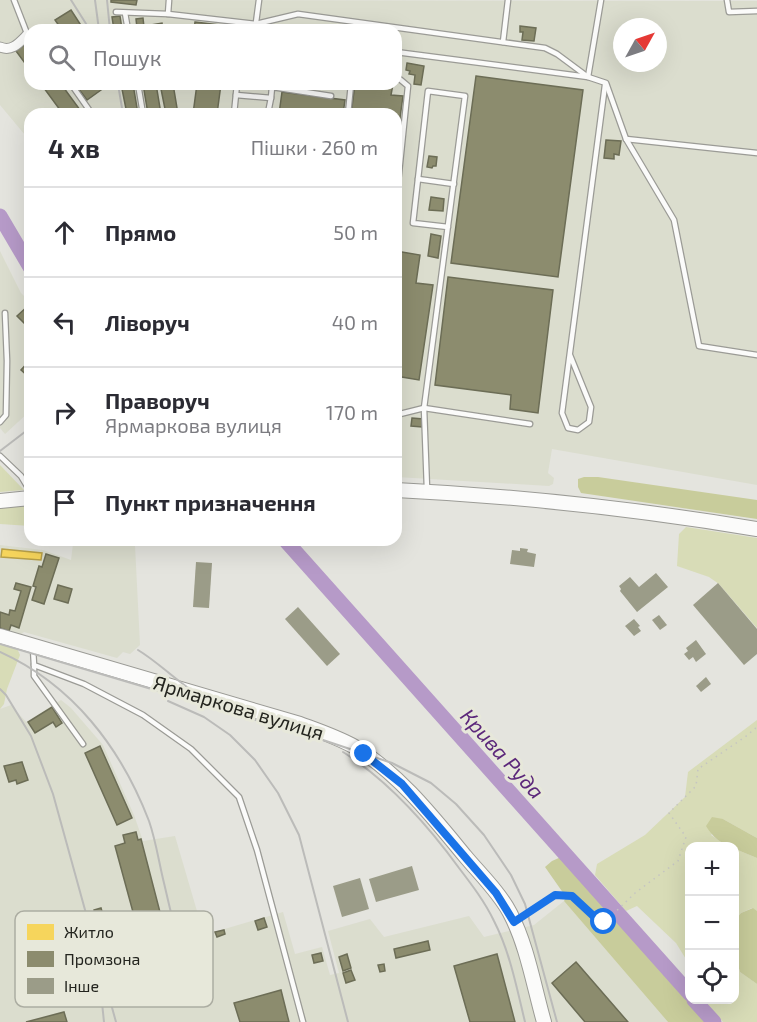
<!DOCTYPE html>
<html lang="uk">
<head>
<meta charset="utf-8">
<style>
  :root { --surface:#fff; --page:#f7f7f7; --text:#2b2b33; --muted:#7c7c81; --line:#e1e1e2 }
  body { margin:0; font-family:"Exo 2",sans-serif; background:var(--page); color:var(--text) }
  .controls { position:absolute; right:18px; bottom:18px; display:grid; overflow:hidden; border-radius:12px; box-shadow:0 6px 24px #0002 }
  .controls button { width:54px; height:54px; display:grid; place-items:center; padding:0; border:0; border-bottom:2px solid var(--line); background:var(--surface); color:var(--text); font:30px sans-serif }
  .compass { position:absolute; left:613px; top:18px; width:54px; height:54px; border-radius:50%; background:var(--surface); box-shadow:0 6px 24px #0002; rotate:50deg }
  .stop { position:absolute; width:18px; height:18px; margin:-14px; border:4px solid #1a73e8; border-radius:50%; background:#fff }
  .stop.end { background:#1a73e8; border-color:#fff; box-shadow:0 2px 6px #0008 }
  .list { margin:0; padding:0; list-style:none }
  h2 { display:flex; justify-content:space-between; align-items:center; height:78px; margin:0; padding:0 24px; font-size:26px }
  h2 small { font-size:20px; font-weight:400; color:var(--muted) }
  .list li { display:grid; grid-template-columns:39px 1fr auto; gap:18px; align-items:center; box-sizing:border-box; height:90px; padding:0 24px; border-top:2px solid var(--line) }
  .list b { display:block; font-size:22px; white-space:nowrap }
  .list p { margin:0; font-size:20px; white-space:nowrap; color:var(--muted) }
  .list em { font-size:20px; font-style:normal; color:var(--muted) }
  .icon { flex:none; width:33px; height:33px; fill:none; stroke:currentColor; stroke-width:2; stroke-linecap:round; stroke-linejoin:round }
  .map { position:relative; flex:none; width:757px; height:1022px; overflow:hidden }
  .search { position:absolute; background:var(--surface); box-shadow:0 6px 24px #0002; left:24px; top:24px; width:378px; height:66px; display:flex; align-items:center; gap:15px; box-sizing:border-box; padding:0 21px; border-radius:18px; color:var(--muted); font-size:22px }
  .panel { position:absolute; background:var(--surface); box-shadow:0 6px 24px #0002; left:24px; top:108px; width:378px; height:438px; border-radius:18px }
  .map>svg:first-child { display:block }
  .built { fill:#dbddce; fill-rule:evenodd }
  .green { fill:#d8dcb7 }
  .forest { fill:#c8cc9b }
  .homes { fill:#f6d55c; stroke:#b7a049; stroke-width:1.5 }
  .industry { fill:#8c8c6e; stroke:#6c6d56; stroke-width:1.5 }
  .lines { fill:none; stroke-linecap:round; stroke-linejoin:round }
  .river { stroke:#b69ac8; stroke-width:15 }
  .building { fill:#9b9c88 }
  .lane-casing { stroke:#9b9b96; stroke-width:7 }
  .street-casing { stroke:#9b9b96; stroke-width:11 }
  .secondary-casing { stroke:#9b9b96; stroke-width:16 }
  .path { stroke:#c5c5c2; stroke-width:1.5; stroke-dasharray:1.5 4.5; stroke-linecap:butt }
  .lane { stroke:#fbfbfa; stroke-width:4.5 }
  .street { stroke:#fbfbfa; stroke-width:9 }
  .secondary { stroke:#fbfbfa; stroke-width:14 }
  .rail { stroke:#bbbbb9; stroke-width:2 }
  .route { stroke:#1a73e8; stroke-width:8 }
  .labels { text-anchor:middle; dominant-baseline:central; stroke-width:6; stroke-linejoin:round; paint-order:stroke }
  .street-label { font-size:20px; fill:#23241e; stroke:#e7e8da }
  .water-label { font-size:21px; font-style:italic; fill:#5c287b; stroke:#e7e8da }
  .key { fill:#e7e8da; stroke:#acada2; stroke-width:1.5 }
  .key-label { font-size:16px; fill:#23241e }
</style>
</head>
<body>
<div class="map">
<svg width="757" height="1022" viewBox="0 0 757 1022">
  <rect width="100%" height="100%" fill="#e4e4de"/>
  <g class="built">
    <path d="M 0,0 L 757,1 L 757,485 L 552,449 L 548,473 L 554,478 L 553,484 L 549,486 L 396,477 L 396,114 L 30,114 L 30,141 L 0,105 ZM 622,27 L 658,27 L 658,63 L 622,63 ZM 30,30 L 396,30 L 396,84 L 30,84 Z"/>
    <polygon points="0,251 21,293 30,302 30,411 5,434 0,428"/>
    <polygon points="73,544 135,545 140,645 130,654 123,652 117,658 24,632 20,635 0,629 0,545 43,550 71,560"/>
    <polygon points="61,700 71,708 103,745 134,815 143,841 175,836 204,935 283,912 295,954 322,947 330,975 339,973 328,931 370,919 384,937 469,916 484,937 534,925 564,901 668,1022 0,1022 0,709 11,705 26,722"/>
  </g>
  <g class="green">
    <polygon points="0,465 24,490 0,492"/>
    <polygon points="30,504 30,526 0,524 0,507"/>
    <polygon points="686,527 757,538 757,628 719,584 709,577 677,566 679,534"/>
    <polygon points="0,642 16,646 20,655 7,689 4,704 0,709"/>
    <polygon points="757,720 757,838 723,819 711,835 727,846 690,846 689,964 676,943 637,906 626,911 595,875 597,864 645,835 685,797 688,772"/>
    <polygon points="735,849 757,858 757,911 752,908 741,913 735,920"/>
    <polygon points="735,955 740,972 757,984 757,1022 723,1022 704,1000 734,1000"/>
  </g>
  <g class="forest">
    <polygon points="584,477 598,477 757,500 757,519 581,493 578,487 578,479"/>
    <path d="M 712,817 L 723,819 L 757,838 L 757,858 L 735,849 L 734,846 C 722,846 712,836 706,826 Z"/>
    <polygon points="561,857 620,923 660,964 709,1022 668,1022 564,901 566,897 545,867 552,861"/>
    <polygon points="753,908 757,911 757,984 740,972 735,955 735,920 741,913"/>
  </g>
  <polygon class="homes" points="2,549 42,553 41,560 1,557"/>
  <g class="industry">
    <polygon points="111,0 137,0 136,5 111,2"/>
    <polygon points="71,10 84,30 62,30 55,20"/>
    <polygon points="120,16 122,29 124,30 114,30 112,17"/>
    <polygon points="143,18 144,27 137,28 136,19"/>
    <polygon points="195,22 228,26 228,30 194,30"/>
    <polygon points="162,23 163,30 151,30 150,25"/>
    <polygon points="520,26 536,28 534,41 522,40 523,32 520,32"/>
    <polygon points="26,44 30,47 30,70 16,51"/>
    <polygon points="407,63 424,66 421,85 414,84 415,75 409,74 410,71 406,70"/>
    <polygon points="476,76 583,90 558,277 451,263"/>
    <polygon points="41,84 61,84 83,114 63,114"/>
    <polygon points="75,84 107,84 108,85 87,100"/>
    <polygon points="121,84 133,84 138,114 127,114"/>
    <polygon points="143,84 156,84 161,114 148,114"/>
    <polygon points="160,84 173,84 178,114 166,114"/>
    <polygon points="197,84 221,84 217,114 193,114"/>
    <polygon points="355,84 393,84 391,95 403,96 396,147 396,114 351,114"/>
    <polygon points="282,92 345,100 343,114 279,114"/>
    <polygon points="606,140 621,141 619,155 614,154 614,159 604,158"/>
    <polygon points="429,156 437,157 436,166 433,166 432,168 427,167"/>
    <polygon points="431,197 444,199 443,211 429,210"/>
    <polygon points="431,234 441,236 438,258 428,256"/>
    <polygon points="396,251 420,255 416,283 433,285 419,380 396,376"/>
    <polygon points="448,277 553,290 538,413 510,409 511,395 435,385"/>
    <polygon points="29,305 30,306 30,329 17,316"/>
    <polygon points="30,360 30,378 21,370"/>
    <polygon points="412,418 423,419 422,427 411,426"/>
    <polygon points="46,554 59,558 44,604 32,600 36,587 33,586 39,566 42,567"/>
    <polygon points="16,583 31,587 19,628 11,625 9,631 0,628 0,612 9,615 10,610 15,611 21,591 14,589"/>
    <polygon points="58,585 72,589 68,603 54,599"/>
    <polygon points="52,707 62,723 56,727 53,722 35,733 28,722"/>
    <polygon points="100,746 132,818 117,825 85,753"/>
    <polygon points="22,762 28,780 17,784 16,780 9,782 4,766"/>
    <polygon points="136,832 138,840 141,839 161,916 136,923 115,846 125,843 123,835"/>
    <polygon points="101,908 107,929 99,931 94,910"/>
    <polygon points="264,918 267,927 258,930 255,921"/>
    <polygon points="224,930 225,934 217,937 215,932"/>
    <polygon points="428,941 430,950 396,958 394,949"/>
    <polygon points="321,953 323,961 314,963 312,955"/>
    <polygon points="347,954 351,968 343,971 339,957"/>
    <polygon points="497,954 515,1022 470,1022 454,966"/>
    <polygon points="576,962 628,1022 585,1022 552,983"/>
    <polygon points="384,964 385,971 380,972 378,965"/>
    <polygon points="351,970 355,980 346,983 343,973"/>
    <polygon points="281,990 289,1022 240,1022 234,1003"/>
    <polygon points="64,1012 67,1022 26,1022"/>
  </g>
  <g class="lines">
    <g class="river">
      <polyline points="0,216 30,267"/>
      <polyline points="285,540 690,994"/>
      <polyline points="694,1000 714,1022"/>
    </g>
  </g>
  <g class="building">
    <polygon points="520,548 528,549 527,552 536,554 534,567 510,564 512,550 520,551"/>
    <polygon points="196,562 212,563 209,608 193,607"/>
    <polygon points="656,573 668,587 637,612 620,591 621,589 619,586 630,577 639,587"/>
    <polygon points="718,583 757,629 757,654 744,665 693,605"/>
    <polygon points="298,607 340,654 327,666 285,619"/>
    <polygon points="659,615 667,625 660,630 652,620"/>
    <polygon points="634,619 640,626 638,627 641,631 634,636 625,626"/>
    <polygon points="696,640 706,654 696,662 693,657 689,660 684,654 688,651 686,648"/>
    <polygon points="706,677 711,684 701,692 696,686"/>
    <polygon points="412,866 419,890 376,902 369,879"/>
    <polygon points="360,878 369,909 342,917 333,886"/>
  </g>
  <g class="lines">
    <g class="lane-casing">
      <g id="lane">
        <polyline points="14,0 28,36"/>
        <polyline points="169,0 168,14 256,24 298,14 545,48 557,54 588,77 606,83 626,139 674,220 699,346 757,355"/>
        <polyline points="727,0 729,12 757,11"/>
        <polyline points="116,12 168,14"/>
        <polyline points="125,13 128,30"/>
        <polyline points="255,30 259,0"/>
        <polyline points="503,42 508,0"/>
        <polyline points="396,52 588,77 601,0"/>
        <polyline points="396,76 408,86 396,202"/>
        <polyline points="71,84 92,114"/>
        <polyline points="138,84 143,114"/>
        <polyline points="236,95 271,98 272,87 331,96"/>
        <polyline points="268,113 271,98"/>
        <polyline points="234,114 237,84"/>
        <polyline points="348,114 351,84"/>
        <polyline points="626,139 757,153"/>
        <polyline points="418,179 454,184"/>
        <polyline points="570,355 591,407 589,422 578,430 568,428 562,413 605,85"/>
        <polyline points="396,415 424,408 530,424"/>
        <polyline points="0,422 6,415 7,361 5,313"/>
        <polyline points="0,456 21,476 30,491"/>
        <polyline points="427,489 424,408 465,96 428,91 413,223 448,227"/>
        <polyline points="33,649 34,665 84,684 143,715 191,749 239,797 257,850 303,1022"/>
        <polyline points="34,665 34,676 83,744"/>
      </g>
    </g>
    <g class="street-casing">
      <path id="street" d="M 0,47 C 12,52 19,43 27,35"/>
    </g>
    <g class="secondary-casing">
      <g id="secondary">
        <path d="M 396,490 C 517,496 637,509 757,529"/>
        <polyline points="0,501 30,498"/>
        <path d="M 0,636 L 300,724 C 319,731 337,737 355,747 C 399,774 432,816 465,856 C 480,874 499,892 510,913 C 527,945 534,987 544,1022"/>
      </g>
    </g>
    <polyline class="path" points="525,915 555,895 572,896 601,923 604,923 635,893 678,861 686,837 669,813 696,786 698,769 745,737 757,727"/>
    <use href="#lane" class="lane"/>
    <use href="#street" class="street"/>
    <use href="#secondary" class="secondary"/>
    <g class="rail">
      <polyline points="71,0 90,30"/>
      <polyline points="95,0 99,30"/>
      <polyline points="107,0 110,30"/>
      <polyline points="118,84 123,114"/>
      <polyline points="0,451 30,428"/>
      <polyline points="0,644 323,740 392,763 431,783 456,804 484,835 511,875 525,904 557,1022"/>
      <path d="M 138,650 C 163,665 183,689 210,700"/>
      <path d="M 0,652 C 73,685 121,748 149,821 C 156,841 159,863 164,883 C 173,922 182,960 193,998"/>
      <polyline points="0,689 6,695 31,736 53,794 116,1022"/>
      <polyline points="168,701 204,717 230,735 255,760 278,793 299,835 348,1022"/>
      <path d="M 343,752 C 390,782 427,824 459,868 C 472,885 485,902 494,921 C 510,952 517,989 525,1022"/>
      <polyline points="101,993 104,1022"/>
    </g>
  </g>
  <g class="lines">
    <polyline class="route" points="364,754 402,784 496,893 514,922 555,895 572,896 601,923 604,922"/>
  </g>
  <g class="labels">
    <g class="street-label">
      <text transform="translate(239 707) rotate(17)">Ярмаркова вулиця</text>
    </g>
    <g class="water-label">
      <text transform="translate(503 753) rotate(48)">Крива Руда</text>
    </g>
  </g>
  <rect x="15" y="911" width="198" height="96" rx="9" class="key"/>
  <rect x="27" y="924" width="27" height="16" fill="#f6d55c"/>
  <rect x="27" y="951" width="27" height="16" fill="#8c8c6e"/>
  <rect x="27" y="978" width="27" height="16" fill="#9b9c88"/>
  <g class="key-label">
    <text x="64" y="938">Житло</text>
    <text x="64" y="965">Промзона</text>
    <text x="64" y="992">Інше</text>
  </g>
</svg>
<div class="controls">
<button>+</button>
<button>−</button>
<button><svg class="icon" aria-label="locate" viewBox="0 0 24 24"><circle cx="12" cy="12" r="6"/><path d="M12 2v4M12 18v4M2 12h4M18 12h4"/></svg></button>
</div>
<svg class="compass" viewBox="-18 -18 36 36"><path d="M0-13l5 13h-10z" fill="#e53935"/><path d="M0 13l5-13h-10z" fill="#7c7c81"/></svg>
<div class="stop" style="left:604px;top:922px"></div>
<div class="stop end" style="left:364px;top:754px"></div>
<div class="search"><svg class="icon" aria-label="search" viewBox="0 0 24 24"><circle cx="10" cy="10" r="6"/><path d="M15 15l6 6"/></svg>Пошук</div>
<section class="panel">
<h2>4 хв<small>Пішки · 260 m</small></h2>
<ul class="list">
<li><svg class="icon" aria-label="ahead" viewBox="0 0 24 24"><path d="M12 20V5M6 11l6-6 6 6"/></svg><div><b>Прямо</b></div><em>50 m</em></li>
<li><svg class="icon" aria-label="left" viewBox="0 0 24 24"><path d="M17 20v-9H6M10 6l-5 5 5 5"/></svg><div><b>Ліворуч</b></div><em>40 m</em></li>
<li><svg class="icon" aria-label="right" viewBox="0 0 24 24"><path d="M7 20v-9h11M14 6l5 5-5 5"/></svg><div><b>Праворуч</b><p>Ярмаркова вулиця</p></div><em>170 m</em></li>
<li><svg class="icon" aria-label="arrive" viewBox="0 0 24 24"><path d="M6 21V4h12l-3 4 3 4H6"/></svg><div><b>Пункт призначення</b></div></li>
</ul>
</section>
</div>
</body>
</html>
